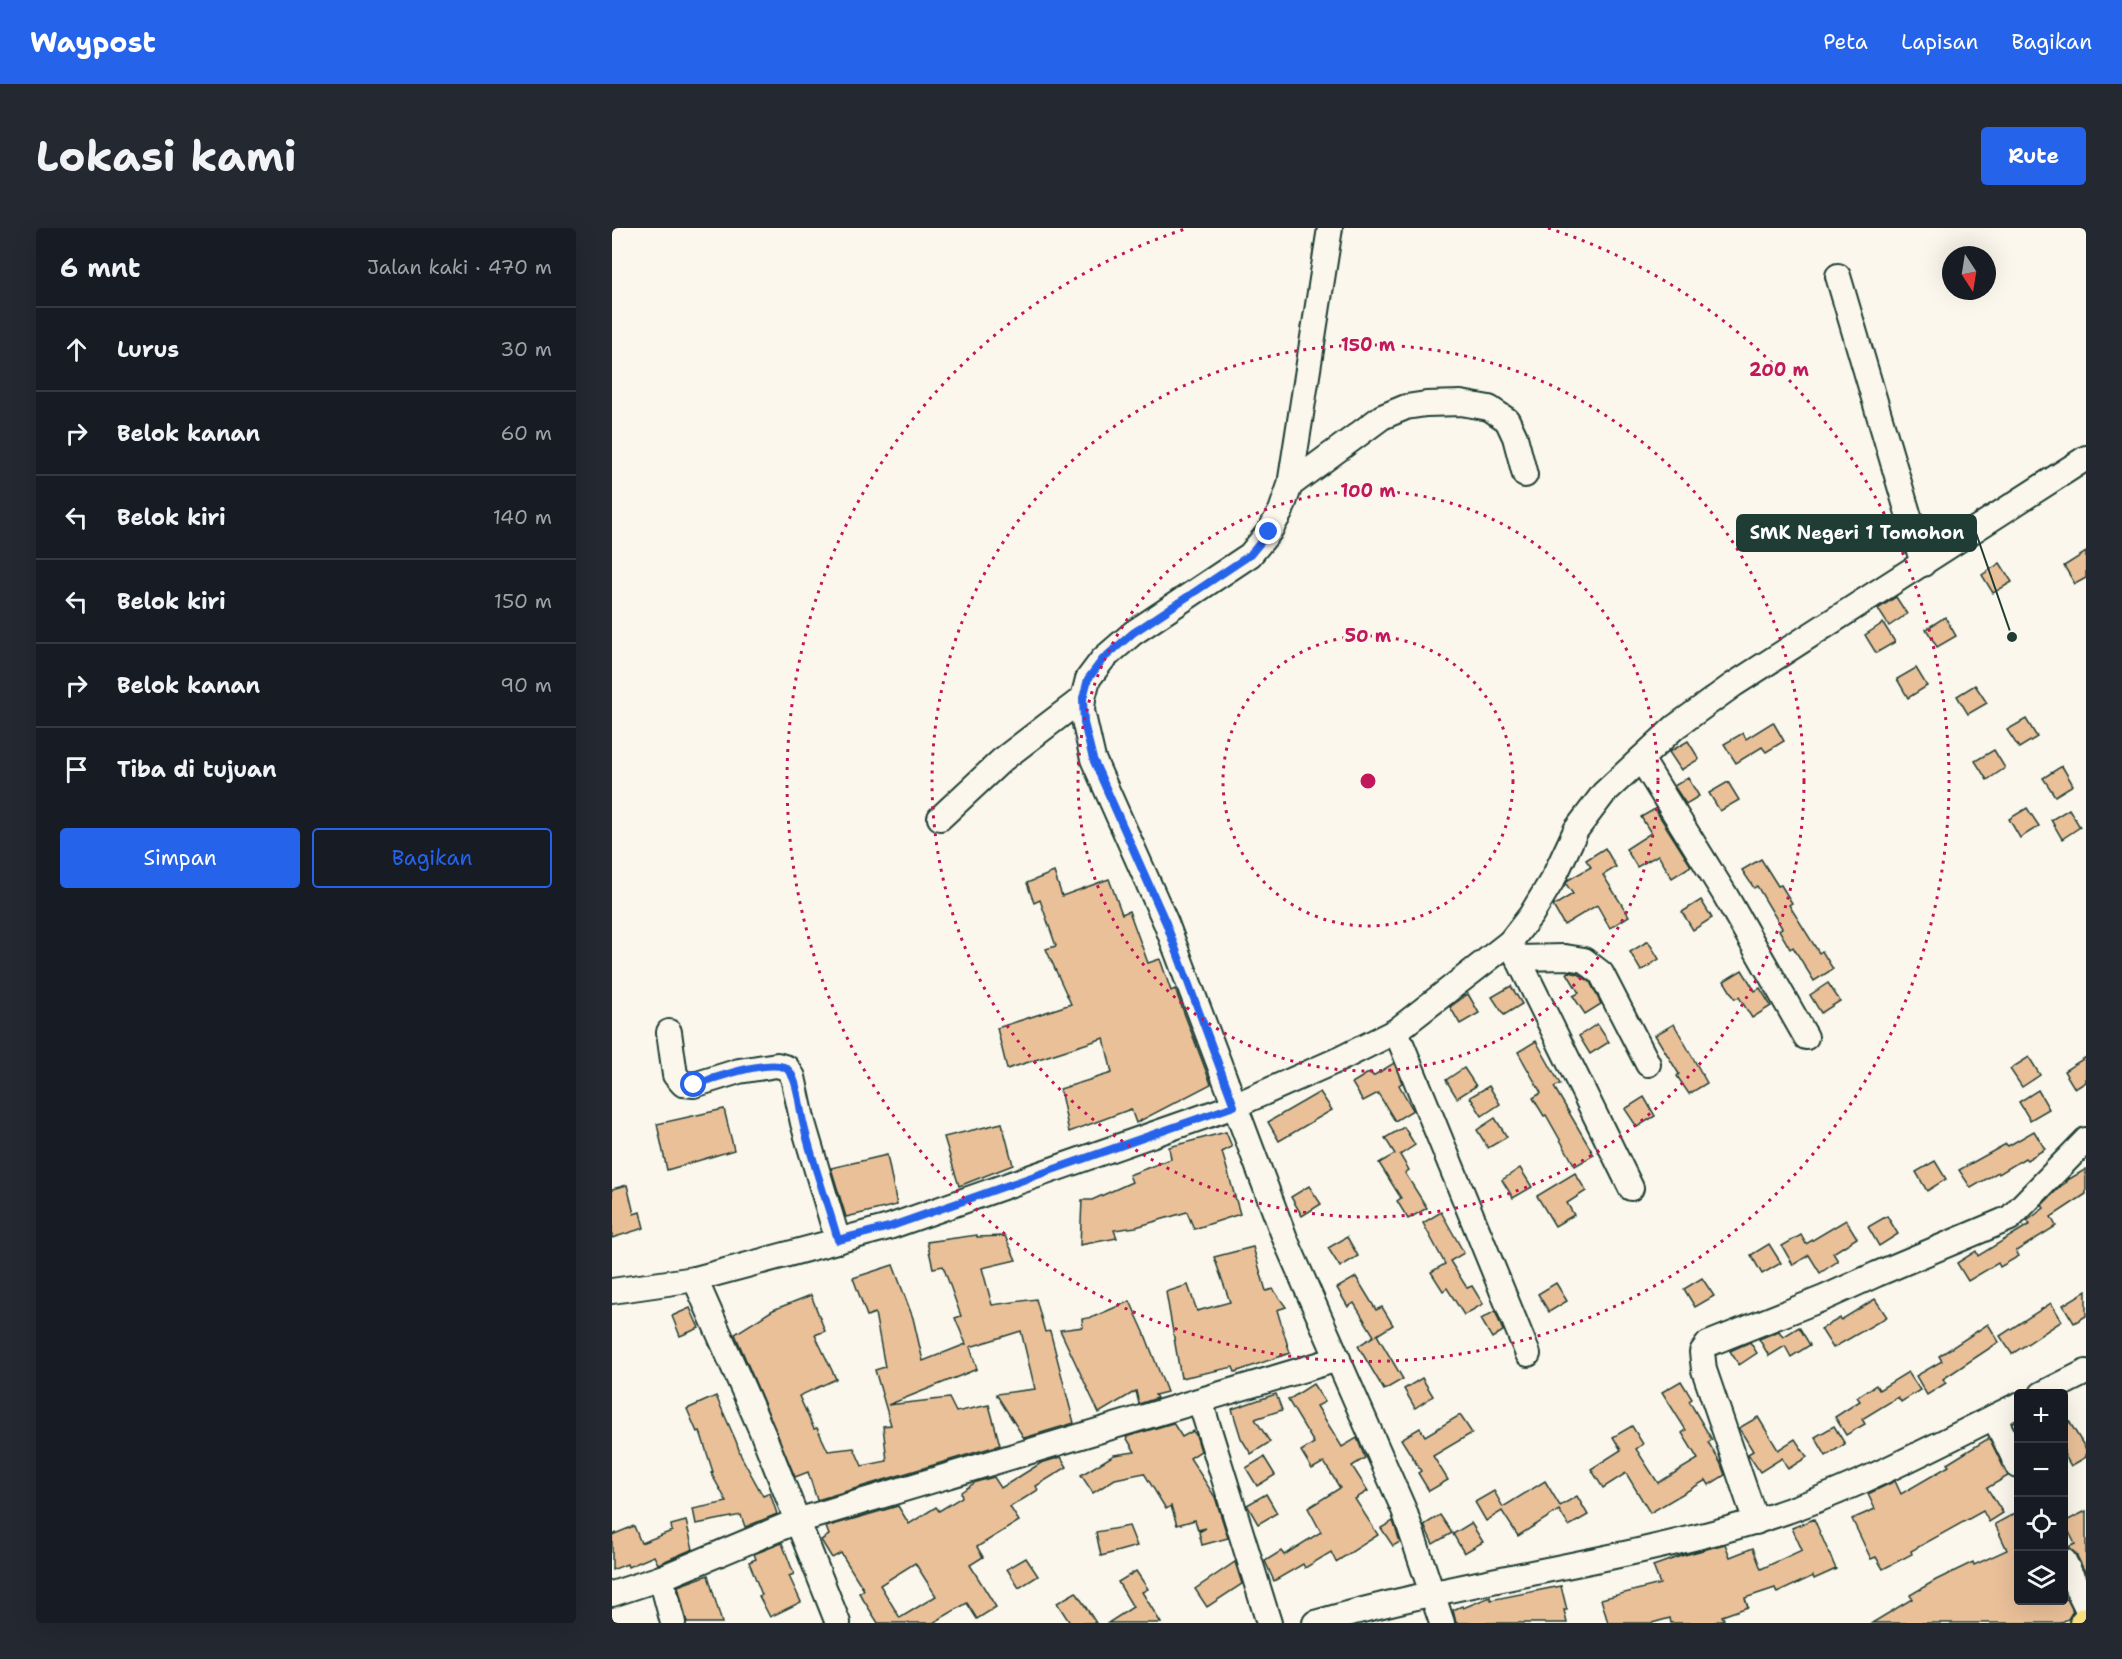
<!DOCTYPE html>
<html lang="id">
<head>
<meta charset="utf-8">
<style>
  :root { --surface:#171b24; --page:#242831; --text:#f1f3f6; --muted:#9ea1a6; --line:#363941; --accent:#2563eb }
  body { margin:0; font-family:"Shantell Sans",sans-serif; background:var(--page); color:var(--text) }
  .controls { position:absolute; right:18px; bottom:18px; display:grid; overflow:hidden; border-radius:6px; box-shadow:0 6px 24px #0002 }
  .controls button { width:54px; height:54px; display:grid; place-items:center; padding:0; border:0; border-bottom:2px solid var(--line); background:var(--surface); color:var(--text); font:30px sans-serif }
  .compass { position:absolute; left:1330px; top:18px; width:54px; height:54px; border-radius:50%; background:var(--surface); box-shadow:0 6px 24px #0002; rotate:168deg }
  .stop { position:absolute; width:18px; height:18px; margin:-14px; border:4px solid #2563eb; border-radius:50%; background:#fff }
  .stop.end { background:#2563eb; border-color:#fff; box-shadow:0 2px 6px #0008 }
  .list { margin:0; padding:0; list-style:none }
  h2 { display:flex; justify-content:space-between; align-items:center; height:78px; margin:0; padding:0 24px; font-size:26px }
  h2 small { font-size:20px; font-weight:400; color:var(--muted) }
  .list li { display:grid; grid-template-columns:39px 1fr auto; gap:18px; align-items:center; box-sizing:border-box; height:84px; padding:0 24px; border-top:2px solid var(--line) }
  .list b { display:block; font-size:22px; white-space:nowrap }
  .list em { font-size:20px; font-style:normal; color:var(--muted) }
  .actions { display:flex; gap:12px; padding:18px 24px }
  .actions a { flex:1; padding:14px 0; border:2px solid var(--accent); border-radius:6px; text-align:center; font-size:21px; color:var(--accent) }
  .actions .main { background:var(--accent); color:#fff }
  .icon { flex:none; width:33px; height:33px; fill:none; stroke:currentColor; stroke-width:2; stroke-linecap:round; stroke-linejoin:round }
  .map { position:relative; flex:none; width:1474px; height:1395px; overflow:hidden; border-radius:6px }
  header { display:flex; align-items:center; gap:36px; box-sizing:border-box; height:84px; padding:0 30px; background:var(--accent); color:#fff }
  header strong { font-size:28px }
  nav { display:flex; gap:33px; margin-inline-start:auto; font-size:21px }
  .intro { display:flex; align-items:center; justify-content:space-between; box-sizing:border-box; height:144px; padding:0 36px }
  h1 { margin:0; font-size:42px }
  .button { padding:15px 27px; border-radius:6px; background:var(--accent); color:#fff; font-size:21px; font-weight:700 }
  main { display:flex; gap:36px; padding:0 36px }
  aside { flex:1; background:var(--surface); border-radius:6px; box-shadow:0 6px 24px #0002 }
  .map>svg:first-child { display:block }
  .building { fill:#eac099; stroke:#1f3d34; stroke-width:1.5; fill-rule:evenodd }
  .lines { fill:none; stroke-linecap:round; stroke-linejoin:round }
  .minor-casing { stroke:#1f3d34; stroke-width:28 }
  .major-casing { stroke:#1f3d34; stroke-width:34 }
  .minor { stroke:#fbf7ec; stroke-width:24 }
  .major { stroke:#fbe080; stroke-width:30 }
  .route { stroke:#2563eb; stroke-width:8 }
  .ring { fill:none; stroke:#c2185b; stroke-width:3; stroke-dasharray:3 6 }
  .centre { fill:#c2185b; stroke:#fbf7ec; stroke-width:3 }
  .ring-label { font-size:18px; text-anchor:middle; font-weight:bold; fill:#c2185b; stroke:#fbf7ec; stroke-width:6; stroke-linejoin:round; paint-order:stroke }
  .leader { fill:none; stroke:#1f3d34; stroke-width:2 }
  .callout-dot { fill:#1f3d34; stroke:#fbf7ec; stroke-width:2 }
  .callout { fill:#1f3d34; stroke:#1f3d34; stroke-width:2 }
  .callout-label { font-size:18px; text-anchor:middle; font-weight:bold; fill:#fff }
</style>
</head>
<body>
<header>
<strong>Waypost</strong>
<nav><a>Peta</a><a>Lapisan</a><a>Bagikan</a></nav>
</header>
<div class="intro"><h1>Lokasi kami</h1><a class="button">Rute</a></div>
<main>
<aside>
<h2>6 mnt<small>Jalan kaki · 470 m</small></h2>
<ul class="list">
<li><svg class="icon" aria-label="ahead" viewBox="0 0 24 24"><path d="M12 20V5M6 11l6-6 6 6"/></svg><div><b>Lurus</b></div><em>30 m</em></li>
<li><svg class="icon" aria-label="right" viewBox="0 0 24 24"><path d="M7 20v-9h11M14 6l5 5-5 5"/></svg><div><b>Belok kanan</b></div><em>60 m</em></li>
<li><svg class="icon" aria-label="left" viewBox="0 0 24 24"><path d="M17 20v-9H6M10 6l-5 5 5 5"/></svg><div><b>Belok kiri</b></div><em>140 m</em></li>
<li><svg class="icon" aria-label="left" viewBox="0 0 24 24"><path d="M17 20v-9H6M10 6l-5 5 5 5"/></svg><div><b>Belok kiri</b></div><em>150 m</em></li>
<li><svg class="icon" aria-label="right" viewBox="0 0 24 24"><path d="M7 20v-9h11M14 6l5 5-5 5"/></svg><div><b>Belok kanan</b></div><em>90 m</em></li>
<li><svg class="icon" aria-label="arrive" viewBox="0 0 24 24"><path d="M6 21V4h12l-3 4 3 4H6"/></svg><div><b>Tiba di tujuan</b></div></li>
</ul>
<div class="actions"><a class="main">Simpan</a><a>Bagikan</a></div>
</aside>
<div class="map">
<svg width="1474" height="1395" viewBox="0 0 1474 1395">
  <rect width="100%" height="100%" fill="#fbf7ec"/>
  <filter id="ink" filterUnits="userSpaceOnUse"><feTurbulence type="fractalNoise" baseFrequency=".0167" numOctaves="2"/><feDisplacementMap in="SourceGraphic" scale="12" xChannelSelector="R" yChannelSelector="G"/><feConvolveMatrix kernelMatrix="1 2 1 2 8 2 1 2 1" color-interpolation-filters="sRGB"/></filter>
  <g filter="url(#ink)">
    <g class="building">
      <polygon points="1474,324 1474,350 1463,356 1452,338"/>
      <polygon points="1388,335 1400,354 1381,365 1370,347"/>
      <polygon points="1284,369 1295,386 1277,398 1266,381"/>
      <polygon points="1333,389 1344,408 1325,419 1314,401"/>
      <polygon points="1271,395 1283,414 1264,425 1253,407"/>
      <polygon points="1304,440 1315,458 1296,470 1285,451"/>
      <polygon points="1363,457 1375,475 1356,486 1345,468"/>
      <polygon points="1414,491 1425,509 1407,520 1395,502"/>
      <polygon points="1161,494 1172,513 1154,524 1150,519 1124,535 1112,516 1131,505 1134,511"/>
      <polygon points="1076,513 1087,531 1069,542 1057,524"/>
      <polygon points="1382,522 1393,540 1375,552 1363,533"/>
      <polygon points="1450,538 1461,557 1443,568 1431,550"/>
      <polygon points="1076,550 1087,568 1074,576 1062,558"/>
      <polygon points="1116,554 1127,572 1108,583 1097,565"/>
      <polygon points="1415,580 1427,598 1408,610 1397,591"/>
      <polygon points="1043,581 1079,638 1060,650 1046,627 1025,639 1014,621 1039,605 1029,589"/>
      <polygon points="1457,581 1468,599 1450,611 1439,592"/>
      <polygon points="993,620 1004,639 991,647 1017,688 998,700 985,677 952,697 941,678 961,666 954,656 956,652 979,639 974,632"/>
      <polygon points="1149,631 1166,658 1169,657 1180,675 1177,677 1207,725 1210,723 1221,741 1202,753 1181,719 1178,721 1167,702 1170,700 1145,658 1142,660 1130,642"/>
      <polygon points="442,644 450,668 497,651 510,686 517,683 536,735 548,731 559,763 563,761 599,856 524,895 519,881 457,904 448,861 500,845 492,810 395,841 385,800 459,776 434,721 444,718 428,672 422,675 415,655"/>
      <polygon points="1089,672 1100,690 1081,702 1070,684"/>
      <polygon points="1036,713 1047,731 1029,743 1018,724"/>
      <polygon points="1130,742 1143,763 1148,760 1159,778 1140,790 1127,769 1123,771 1112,753"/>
      <polygon points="957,744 966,746 978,754 989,776 973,786 961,768 967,765 955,745"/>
      <polygon points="1216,755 1228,773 1209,785 1198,767"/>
      <polygon points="899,758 910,776 892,787 880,769"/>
      <polygon points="856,766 867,785 848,796 838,779"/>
      <polygon points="985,796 997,814 978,826 967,808"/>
      <polygon points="1062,796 1095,855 1077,866 1065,848 1067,846 1043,807"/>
      <polygon points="924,813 948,856 942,859 982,927 963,938 934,887 932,888 921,870 929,865 906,824"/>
      <polygon points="1417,829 1428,847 1410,859 1398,841"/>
      <polygon points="1474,829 1474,854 1463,861 1452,843"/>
      <polygon points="782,835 790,855 787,857 801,882 783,893 766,865 751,873 740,855 758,844 761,848"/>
      <polygon points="852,840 864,858 845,870 834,852"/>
      <polygon points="877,858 888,876 870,888 858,869"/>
      <polygon points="1426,862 1437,881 1418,892 1407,874"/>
      <polygon points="708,864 720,882 667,913 656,894"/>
      <polygon points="1032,869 1043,888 1025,899 1013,881"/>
      <polygon points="112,881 122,922 55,942 45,896"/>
      <polygon points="883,890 895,909 876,920 865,902"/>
      <polygon points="390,895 401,937 347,958 332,909"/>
      <polygon points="792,899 803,917 788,927 797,942 793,945 815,980 796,991 785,973 789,970 767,935 783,926 773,910"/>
      <polygon points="1422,903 1433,921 1415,932 1413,930 1387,946 1386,944 1359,960 1347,942 1394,916 1396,918"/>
      <polygon points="614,904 620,919 610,924 628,986 582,1001 575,984 524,999 502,1002 505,1010 468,1017 470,972 480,972 520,954 517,947 559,931 557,919"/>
      <polygon points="275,927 285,977 234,989 219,940"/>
      <polygon points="1323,933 1334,951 1315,963 1304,944"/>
      <polygon points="908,940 920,959 901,970 890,952"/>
      <polygon points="1474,941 1474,966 1439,989 1444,998 1404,1023 1407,1028 1388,1039 1386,1035 1356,1053 1345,1035 1364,1023 1366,1028 1418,996 1415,993 1432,980 1430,977 1449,958 1455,954 1454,953"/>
      <polygon points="963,945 974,963 955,975 962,987 943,998 925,968"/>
      <polygon points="15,957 22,986 28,984 32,1000 0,1010 0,961"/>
      <polygon points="697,958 709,976 690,988 679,969"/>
      <polygon points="829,984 852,1025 838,1033 855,1060 860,1058 871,1076 852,1087 835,1060 831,1063 819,1044 833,1036 811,995"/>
      <polygon points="1275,988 1286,1006 1267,1018 1256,999"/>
      <polygon points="1234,992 1245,1010 1221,1025 1226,1033 1208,1045 1197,1027 1181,1037 1170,1018 1189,1007 1194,1016"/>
      <polygon points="365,1007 365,1009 393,1008 404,1032 370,1040 380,1077 424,1071 433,1104 438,1103 462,1195 412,1210 384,1166 423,1161 409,1103 358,1119 365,1141 276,1177 337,1170 344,1184 377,1177 388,1217 205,1272 196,1244 183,1249 123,1106 161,1082 199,1067 213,1103 203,1107 224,1151 187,1168 202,1201 205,1200 216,1223 242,1220 250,1238 275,1233 271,1198 279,1197 263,1142 273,1139 263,1085 255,1088 241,1050 281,1037 301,1090 311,1133 354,1116 343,1090 349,1088 331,1038 321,1040 315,1014"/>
      <polygon points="735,1009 746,1028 728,1039 716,1020"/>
      <polygon points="1157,1016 1169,1035 1150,1046 1139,1027"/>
      <polygon points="641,1019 654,1063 661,1061 674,1079 665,1082 678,1125 623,1144 621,1139 569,1150 554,1064 576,1057 585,1083 618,1074 602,1029"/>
      <polygon points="744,1049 764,1082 770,1079 781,1097 765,1107 791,1151 772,1162 746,1118 762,1108 742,1075 736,1079 725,1060"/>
      <polygon points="1090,1050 1102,1068 1083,1079 1072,1061"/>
      <polygon points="944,1055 955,1073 937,1084 926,1066"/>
      <polygon points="1474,1063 1474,1088 1462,1095 1451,1077"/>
      <polygon points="1263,1071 1275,1089 1221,1120 1209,1101 1228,1090 1229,1092"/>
      <polygon points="518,1073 532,1104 555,1164 543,1167 545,1170 527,1176 524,1163 487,1185 448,1102 471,1099 470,1091 481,1089"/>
      <polygon points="1439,1075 1450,1093 1400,1126 1388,1108"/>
      <polygon points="78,1080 87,1100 68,1108 60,1088"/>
      <polygon points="883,1083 891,1103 880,1110 869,1091"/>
      <polygon points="1376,1096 1387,1114 1331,1151 1334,1155 1315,1167 1304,1148 1330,1133 1327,1128"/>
      <polygon points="1187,1099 1198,1117 1179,1129 1173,1118 1157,1128 1147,1111 1167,1103 1171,1109"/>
      <polygon points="1138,1114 1145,1125 1127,1137 1118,1123"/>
      <polygon points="1296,1144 1308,1162 1289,1174 1286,1169 1250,1191 1253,1196 1234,1207 1223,1189 1248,1173 1245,1169 1264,1157 1267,1162"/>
      <polygon points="810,1150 821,1168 803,1180 792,1161"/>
      <polygon points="1069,1153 1080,1171 1077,1173 1100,1212 1096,1214 1108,1234 1113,1247 1097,1257 1094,1252 1038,1285 1014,1245 991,1260 979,1241 1009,1222 1001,1209 1020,1198 1031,1216 1024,1221 1046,1255 1086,1231 1070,1205 1074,1202 1050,1164"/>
      <polygon points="701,1156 713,1174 705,1178 730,1219 745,1210 753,1230 740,1238 756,1263 743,1271 766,1307 724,1334 719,1324 693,1340 691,1336 662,1353 653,1333 669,1323 672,1327 709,1304 696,1280 728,1260 712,1234 700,1241 689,1223 702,1215 676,1172"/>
      <polygon points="664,1166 670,1182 643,1191 658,1214 639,1226 629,1210 620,1181"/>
      <polygon points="104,1168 124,1213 129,1228 151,1268 158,1265 165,1286 133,1299 129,1287 84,1296 81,1281 115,1274 99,1245 101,1244 88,1203 85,1204 75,1181"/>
      <polygon points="1452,1185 1474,1221 1474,1229 1459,1238 1452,1226"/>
      <polygon points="848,1187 860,1205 821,1228 836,1252 817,1263 806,1245 809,1243 789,1211 808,1200 813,1208"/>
      <polygon points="1146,1189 1166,1222 1183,1211 1195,1229 1176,1241 1170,1230 1148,1244 1136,1226 1141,1223 1127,1200"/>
      <polygon points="561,1195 570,1209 581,1203 584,1207 589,1223 578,1230 603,1269 616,1310 590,1317 587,1304 594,1300 586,1302 583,1292 565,1297 559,1278 554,1281 532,1245 503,1251 481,1265 469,1247 502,1227 523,1224 514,1209"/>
      <polygon points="1222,1198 1233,1216 1214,1228 1203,1209"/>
      <polygon points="1377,1210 1396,1248 1375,1260 1391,1285 1377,1294 1371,1283 1299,1323 1300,1326 1271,1341 1264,1329 1259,1331 1240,1291 1263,1281 1256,1266 1283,1253 1289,1266 1337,1238 1335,1236"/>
      <path d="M 449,1229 L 455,1239 L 424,1258 L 426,1262 L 398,1279 L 407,1293 L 365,1319 L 371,1329 L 358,1337 L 384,1379 L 365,1391 L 355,1375 L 321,1395 L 266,1395 L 247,1365 L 252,1362 L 229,1325 L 220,1330 L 209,1312 L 217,1307 L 214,1299 L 286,1278 L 297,1296 L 324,1279 L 327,1283 L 350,1269 L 349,1264 L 364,1254 L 382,1249 L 389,1260 L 429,1235 ZM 303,1335 L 324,1368 L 288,1390 L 268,1357 Z"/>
      <polygon points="652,1229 663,1247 645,1258 634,1240"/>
      <polygon points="933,1253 948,1278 965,1268 976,1287 957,1298 947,1282 906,1308 890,1283 874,1293 863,1274 882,1263 891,1279"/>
      <polygon points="654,1266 665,1285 646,1296 635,1277"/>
      <polygon points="1407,1283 1407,1372 1455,1371 1461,1383 1456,1391 1448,1395 1260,1395 1300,1371 1298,1367 1324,1352 1361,1334 1362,1337 1395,1322 1383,1296"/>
      <polygon points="1474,1283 1474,1346 1464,1326 1456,1319 1463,1316 1452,1294"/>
      <polygon points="828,1287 840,1305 821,1316 812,1297"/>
      <polygon points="1202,1291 1224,1341 1202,1351 1201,1348 1165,1365 1163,1360 1133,1370 1136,1379 1110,1388 1112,1391 1101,1395 1059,1395 1058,1390 1040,1395 996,1395 989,1371 1048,1356 1041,1338 1069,1328 1113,1316 1118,1329 1141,1320 1149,1341 1190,1322 1180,1300"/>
      <polygon points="74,1293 81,1321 46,1336 42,1328 16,1339 15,1336 0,1342 0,1307 22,1298 29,1315 60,1303 59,1297"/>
      <polygon points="781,1293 788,1314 781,1318 769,1300"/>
      <polygon points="859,1295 871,1314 852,1325 841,1306"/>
      <polygon points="517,1298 525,1318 489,1328 484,1304"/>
      <polygon points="170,1315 182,1346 177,1348 189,1374 158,1389 147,1368 150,1367 137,1334 144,1331 142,1326"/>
      <polygon points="414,1330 426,1348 407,1360 395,1341"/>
      <polygon points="623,1334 630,1356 595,1379 583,1361"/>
      <polygon points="524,1343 536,1361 530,1364 549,1395 496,1395 521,1379 506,1354"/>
      <polygon points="96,1347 110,1395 75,1395 66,1358"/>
      <polygon points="949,1358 955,1382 952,1382 955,1395 844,1395 841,1382 850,1378 851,1380 878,1369 879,1372"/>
      <polygon points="464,1364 484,1395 458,1395 445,1375"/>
    </g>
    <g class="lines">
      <g class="minor-casing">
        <g id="minor">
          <polyline points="718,0 678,257 669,283 657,304 638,327 521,405 491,431 476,451 471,470 470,483 481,531 554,695 674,1013 792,1282 830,1395"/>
          <polyline points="1226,48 1311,336"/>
          <polyline points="678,257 770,189 794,179 814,176 849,175 877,180 895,192 903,209 913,247"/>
          <polyline points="1029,531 1112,665 1194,809"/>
          <polyline points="328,590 390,532 471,470"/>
          <polyline points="898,714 1019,960"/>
          <polyline points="906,730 953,729 972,732 989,745 1036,836"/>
          <polyline points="784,803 916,1126"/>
          <polyline points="57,804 63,847 71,856 82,857 127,843 165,837 175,840 181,849 191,895 226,1013"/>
          <polyline points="83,1051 151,1206 226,1395"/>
          <polyline points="0,1063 83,1051 277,999 622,878 728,831 784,803 898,714 919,687 942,649 964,602 992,565 1063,499 1121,457 1474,230"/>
          <polyline points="1430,1166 1474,1144"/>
          <polyline points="588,1173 657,1395"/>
          <polyline points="1382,1189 1406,1238"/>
          <polyline points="1144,1294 1092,1142 1090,1124 1096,1116 1212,1070 1265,1046 1398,990 1474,912"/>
          <polyline points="1452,1333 1474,1378"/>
          <polyline points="49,1350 61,1395"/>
          <polyline points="0,1366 49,1350 185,1293 726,1131"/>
          <path d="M 703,1395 C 847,1353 997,1336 1141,1294 C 1234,1267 1320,1219 1406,1177"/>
        </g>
      </g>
      <g class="major-casing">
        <polyline id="major" points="1473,1395 1474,1394"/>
      </g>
      <use href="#minor" class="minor"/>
      <use href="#major" class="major"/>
    </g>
  </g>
  <g class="lines" filter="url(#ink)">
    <path class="route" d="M 82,857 C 102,850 153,832 172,839 C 186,845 187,879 191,894 C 200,934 215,973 226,1012 L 277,999 L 622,878 L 554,695 L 481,531 L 472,495 L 471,470 L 476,451 L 491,431 L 521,405 L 638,327 L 657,304"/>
  </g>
  <g class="ring">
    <circle cx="756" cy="553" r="145"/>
    <circle cx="756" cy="553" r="290"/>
    <circle cx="756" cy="553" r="436"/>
    <path d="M936 0A581 581 0 1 1 576 0"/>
  </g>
  <circle cx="756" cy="553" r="9" class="centre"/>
  <g class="ring-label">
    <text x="756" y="123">150 m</text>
    <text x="1167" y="148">200 m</text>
    <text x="756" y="269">100 m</text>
    <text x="756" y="414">50 m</text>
  </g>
  <path class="leader" d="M1400 409L1364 305"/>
  <circle class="callout-dot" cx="1400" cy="409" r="6"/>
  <rect class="callout" x="1125" y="287" width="239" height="36" rx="6"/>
  <g class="callout-label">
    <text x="1245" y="311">SMK Negeri 1 Tomohon</text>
  </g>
</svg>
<div class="controls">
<button>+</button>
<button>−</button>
<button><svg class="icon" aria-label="locate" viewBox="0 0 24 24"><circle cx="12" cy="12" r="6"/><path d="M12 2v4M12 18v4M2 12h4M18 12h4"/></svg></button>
<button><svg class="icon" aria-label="layers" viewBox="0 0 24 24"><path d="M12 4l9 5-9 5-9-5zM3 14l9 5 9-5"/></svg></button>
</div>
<svg class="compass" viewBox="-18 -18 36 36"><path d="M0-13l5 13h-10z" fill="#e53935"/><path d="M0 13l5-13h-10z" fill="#9ea1a6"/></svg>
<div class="stop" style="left:82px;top:857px"></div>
<div class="stop end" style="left:657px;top:304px"></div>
</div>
</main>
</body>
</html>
